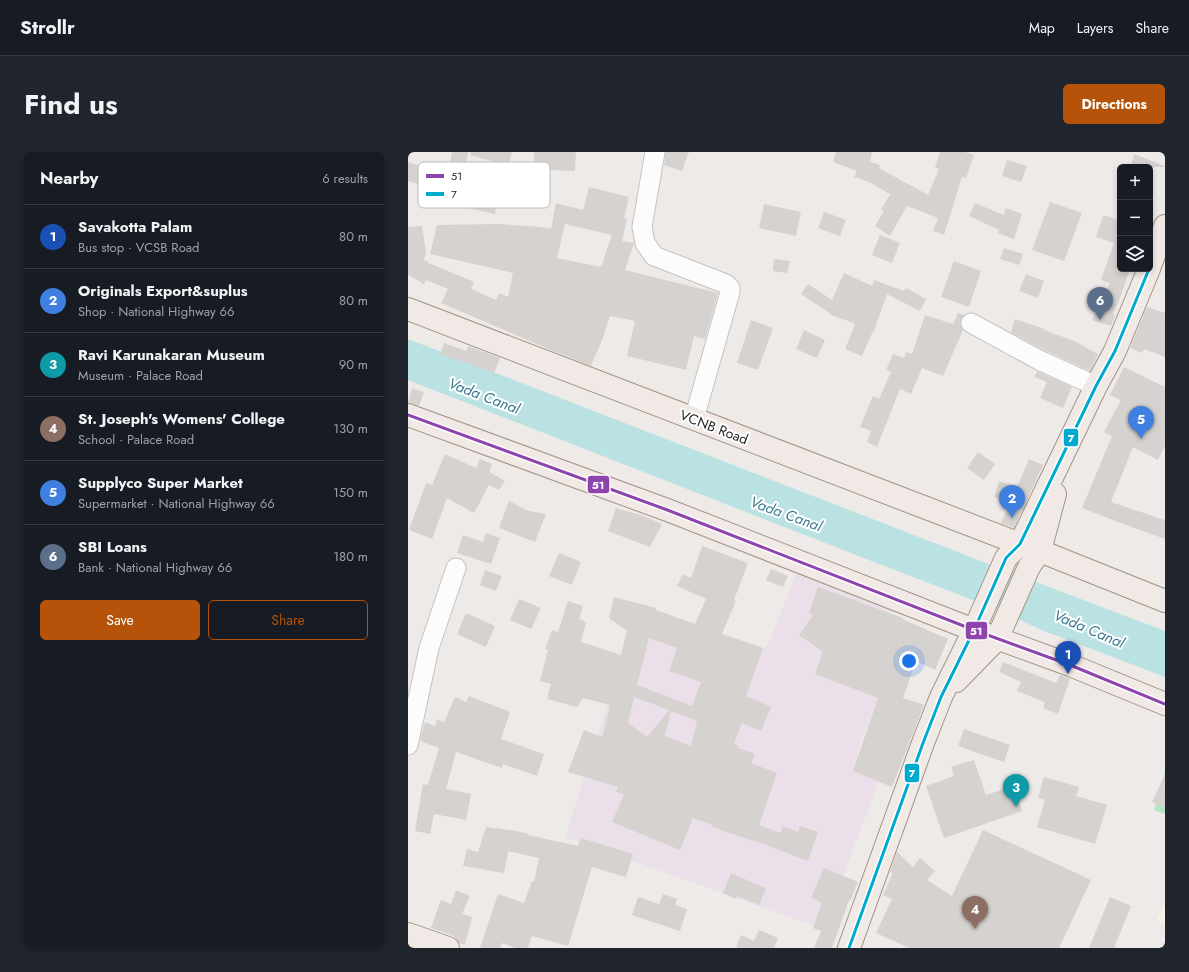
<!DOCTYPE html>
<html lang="en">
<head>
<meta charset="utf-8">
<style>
  :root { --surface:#171b24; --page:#20242c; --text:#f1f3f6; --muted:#9ea1a6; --line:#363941; --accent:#b45309 }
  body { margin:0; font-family:Jost,sans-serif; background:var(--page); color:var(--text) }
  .controls { position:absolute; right:12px; top:12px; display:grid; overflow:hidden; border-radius:6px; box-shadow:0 2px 6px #0003 }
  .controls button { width:36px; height:36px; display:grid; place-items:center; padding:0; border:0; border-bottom:1px solid var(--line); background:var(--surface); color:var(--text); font:20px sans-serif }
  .you { position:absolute; left:501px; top:509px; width:14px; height:14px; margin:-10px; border:3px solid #fff; border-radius:50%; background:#1a73e8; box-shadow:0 0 0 6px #1a73e833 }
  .badge { display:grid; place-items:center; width:26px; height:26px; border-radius:50%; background:var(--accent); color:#fff; font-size:13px; font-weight:700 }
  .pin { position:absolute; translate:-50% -33px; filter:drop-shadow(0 1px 2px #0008) }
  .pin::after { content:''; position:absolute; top:21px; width:14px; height:12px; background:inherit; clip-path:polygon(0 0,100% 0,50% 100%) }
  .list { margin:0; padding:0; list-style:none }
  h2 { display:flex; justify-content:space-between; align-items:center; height:52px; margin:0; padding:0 16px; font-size:17px }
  h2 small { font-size:13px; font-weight:400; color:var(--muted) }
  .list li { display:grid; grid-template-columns:26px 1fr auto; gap:12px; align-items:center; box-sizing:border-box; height:64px; padding:0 16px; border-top:1px solid var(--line) }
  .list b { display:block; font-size:15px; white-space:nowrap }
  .list p { margin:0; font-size:13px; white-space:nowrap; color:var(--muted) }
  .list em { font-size:13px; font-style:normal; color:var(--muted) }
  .actions { display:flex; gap:8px; padding:12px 16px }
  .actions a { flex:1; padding:9px 0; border:1px solid var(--accent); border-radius:6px; text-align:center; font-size:14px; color:var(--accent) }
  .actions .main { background:var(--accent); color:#fff }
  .icon { flex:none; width:22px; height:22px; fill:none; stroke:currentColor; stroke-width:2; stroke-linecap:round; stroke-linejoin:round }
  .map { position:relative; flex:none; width:757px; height:796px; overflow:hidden; border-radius:6px }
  header { display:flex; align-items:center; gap:24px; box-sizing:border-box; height:56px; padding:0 20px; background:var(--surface); border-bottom:1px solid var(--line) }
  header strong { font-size:19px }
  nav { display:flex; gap:22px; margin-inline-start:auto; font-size:14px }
  .intro { display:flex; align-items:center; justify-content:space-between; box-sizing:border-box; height:96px; padding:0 24px }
  h1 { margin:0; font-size:28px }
  .button { padding:10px 18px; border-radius:6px; background:var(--accent); color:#fff; font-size:14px; font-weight:700 }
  main { display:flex; gap:24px; padding:0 24px }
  aside { flex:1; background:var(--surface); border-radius:6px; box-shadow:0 2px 6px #0003 }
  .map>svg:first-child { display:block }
  .industrial { fill:#ebe0e9 }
  .education { fill:#f7f2e3 }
  .pitch { fill:#b1e6c4 }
  .water { fill:#bae2e2 }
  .building { fill:#d6d2d0; fill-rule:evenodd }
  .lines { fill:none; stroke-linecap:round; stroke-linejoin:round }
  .minor-casing { stroke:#c4c3c2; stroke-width:21 }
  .major-casing { stroke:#a49384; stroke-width:24 }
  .minor { stroke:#fcfcfc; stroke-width:19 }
  .major { stroke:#f1e9e5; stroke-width:22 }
  .bus-1-casing { stroke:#fff; stroke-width:6 }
  .bus-2-casing { stroke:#fff; stroke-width:6 }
  .bus-1 { stroke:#8e44ad; stroke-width:3 }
  .bus-2 { stroke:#00a9ce; stroke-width:3 }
  .labels { text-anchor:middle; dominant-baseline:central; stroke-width:4; stroke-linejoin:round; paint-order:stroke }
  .street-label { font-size:14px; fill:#1f1f1f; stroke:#fff }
  .water-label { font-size:15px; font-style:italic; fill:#3c7a93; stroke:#fff }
  .key { fill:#fff; stroke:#bcbcbc; stroke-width:1 }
  .key-label { font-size:11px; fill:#1f1f1f }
  .line-badge { stroke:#fff; stroke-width:1.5 }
  .badge-label { font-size:11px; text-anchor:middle; font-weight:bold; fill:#fff }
</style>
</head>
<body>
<header>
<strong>Strollr</strong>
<nav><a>Map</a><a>Layers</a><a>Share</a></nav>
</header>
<div class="intro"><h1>Find us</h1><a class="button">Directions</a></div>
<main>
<aside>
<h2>Nearby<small>6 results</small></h2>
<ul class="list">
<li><span class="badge" style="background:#1a4fb4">1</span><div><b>Savakotta Palam</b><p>Bus stop · VCSB Road</p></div><em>80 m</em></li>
<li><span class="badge" style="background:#3f7fe0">2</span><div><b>Originals Export&amp;suplus</b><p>Shop · National Highway 66</p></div><em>80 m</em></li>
<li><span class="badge" style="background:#0f9aa8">3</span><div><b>Ravi Karunakaran Museum</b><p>Museum · Palace Road</p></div><em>90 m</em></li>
<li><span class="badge" style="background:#8d6e63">4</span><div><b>St. Joseph's Womens' College</b><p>School · Palace Road</p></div><em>130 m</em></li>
<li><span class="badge" style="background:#3f7fe0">5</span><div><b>Supplyco Super Market</b><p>Supermarket · National Highway 66</p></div><em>150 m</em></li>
<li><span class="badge" style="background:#5c6f8a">6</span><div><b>SBI Loans</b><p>Bank · National Highway 66</p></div><em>180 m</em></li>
</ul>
<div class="actions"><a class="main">Save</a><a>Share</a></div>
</aside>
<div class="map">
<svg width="757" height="796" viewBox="0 0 757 796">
  <rect width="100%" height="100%" fill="#edeae8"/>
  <polygon class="industrial" points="389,420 483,457 472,487 490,494 448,603 476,616 415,777 157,685 232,453 358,497"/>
  <polygon class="education" points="757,752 757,772 749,768"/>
  <polygon class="pitch" points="757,621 757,662 746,658"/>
  <polygon class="water" points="0,187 578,411 757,479 757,525 631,477 596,460 448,403 0,228"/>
  <g class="building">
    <polygon points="44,0 60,0 55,28 91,34 87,62 40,52 59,48 36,41"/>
    <polygon points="63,0 104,0 100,14 62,3"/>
    <polygon points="126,0 168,0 167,19 126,17"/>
    <polygon points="258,0 281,0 274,19 256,13"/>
    <polygon points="428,0 464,0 462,10 472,13 471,16 520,43 531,17 527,15 532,0 557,0 566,3 558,26 554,25 536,83 525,79 530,66 499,54 482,84 467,74 476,59 473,58 482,42 461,30 446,25 449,19 425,10"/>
    <polygon points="726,2 757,14 757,15 723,15"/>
    <polygon points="599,8 619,14 613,30 594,24"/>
    <polygon points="0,10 18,16 13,33 0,29"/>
    <path d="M 181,35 L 221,45 L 216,67 L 219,67 L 214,89 L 226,91 L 217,118 L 310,141 L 297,187 L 286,184 L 278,218 L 219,204 L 227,169 L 202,164 L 194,188 L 183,214 L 138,196 L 33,151 L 40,137 L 18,128 L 16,132 L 0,123 L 0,75 L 14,74 L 18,101 L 16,108 L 20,110 L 20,113 L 21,111 L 66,130 L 63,137 L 88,148 L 91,141 L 100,145 L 105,121 L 22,102 L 29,73 L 91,72 L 133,75 L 143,77 L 148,51 L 175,58 ZM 157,72 L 204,83 L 193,115 L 149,106 Z"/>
    <polygon points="642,50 674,61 656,109 624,98"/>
    <polygon points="567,51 596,63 598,56 614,62 606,87 590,81 591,78 561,64"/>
    <polygon points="356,52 393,60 388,84 351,76"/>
    <polygon points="416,60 438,68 432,84 410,76"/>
    <polygon points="695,64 699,64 712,69 712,117 722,117 712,146 705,162 707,163 703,174 684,168 689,156 690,157 702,131 693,128 706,91 688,85"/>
    <polygon points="472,83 492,91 484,111 464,103"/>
    <polygon points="596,96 615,102 611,113 592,107"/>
    <polygon points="366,107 382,109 379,121 365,119"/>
    <polygon points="546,109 573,119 561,155 533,145"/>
    <polygon points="436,121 464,134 466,128 496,139 498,136 518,147 512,159 479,142 466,179 465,179 454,204 437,197 447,173 445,172 446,171 423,163 423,162 393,142 400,132 424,148"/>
    <polygon points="618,122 636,129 630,146 611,139"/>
    <polygon points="739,155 757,161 757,205 736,197 734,201 722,196"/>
    <polygon points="550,161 556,163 552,171 555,178 535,224 514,216 503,242 492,237 469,295 459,290 463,279 452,275 465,244 471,247 483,220 478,218 485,202 496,206 498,200 504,202 517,163 545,172"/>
    <polygon points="607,167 636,177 636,178 666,189 690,202 682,219 636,198 603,180"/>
    <polygon points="343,168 365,176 350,218 329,211"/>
    <polygon points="396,178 417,188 409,206 388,197"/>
    <polygon points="36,191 58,199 60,194 92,206 86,221 32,202"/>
    <polygon points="716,215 757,235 757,294 750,308 725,295 703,350 757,368 757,387 710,370 674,356 704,284 696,280 713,248 702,243"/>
    <polygon points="629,219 664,235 655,256 632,246 639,230 626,225"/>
    <polygon points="4,236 16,240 11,254 0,251"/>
    <polygon points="570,300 587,312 576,328 559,316"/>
    <polygon points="37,302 68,316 72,307 84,312 81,320 97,329 91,338 81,333 66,361 39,346 24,387 1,378 18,331 24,333"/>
    <polygon points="621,307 635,313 606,376 593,371 602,351 586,345 591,329 609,335"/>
    <polygon points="101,349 121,359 138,362 127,390 91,376"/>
    <polygon points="208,356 233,363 254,372 242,395 200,379"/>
    <polygon points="78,381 92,386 83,412 49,401 55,383 75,390"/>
    <path d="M 294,394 L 340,411 L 326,448 L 328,449 L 314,482 L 355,496 L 338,544 L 363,555 L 353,579 L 334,571 L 326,592 L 331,594 L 330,596 L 347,602 L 343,611 L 369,621 L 351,673 L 372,681 L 375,674 L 390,680 L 392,674 L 410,680 L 400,709 L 345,688 L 345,689 L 304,675 L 305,673 L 285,666 L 272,698 L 204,670 L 216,642 L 208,640 L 210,635 L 160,620 L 176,578 L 194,585 L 202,553 L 175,546 L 169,555 L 139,547 L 143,532 L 132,529 L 140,498 L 137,497 L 144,478 L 150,480 L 160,449 L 175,454 L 171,467 L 178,470 L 173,490 L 213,503 L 219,479 L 201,466 L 206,445 L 248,456 L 248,458 L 287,472 L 298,447 L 269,434 L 275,422 L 283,426 ZM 241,486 L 269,496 L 261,519 L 293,530 L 284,554 L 229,533 ZM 226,545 L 261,558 L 239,585 L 220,571 ZM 263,559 L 289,569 L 283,594 L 257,584 Z"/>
    <polygon points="151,401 173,410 164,433 141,424"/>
    <polygon points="363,417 380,424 375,435 358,428"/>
    <polygon points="77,418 94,424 88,439 72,433"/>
    <polygon points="410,435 495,466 494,467 540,487 527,518 508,509 495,546 516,553 484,635 445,619 470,546 407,522 415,500 391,483 405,463 401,461"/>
    <polygon points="111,447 133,456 123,477 102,468"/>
    <polygon points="58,461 87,474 78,495 49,482"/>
    <polygon points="595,510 648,531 652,523 662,527 650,562 635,556 637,550 609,539 613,530 591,520"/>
    <polygon points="61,544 102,560 93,587 136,602 129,624 95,612 94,616 48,600 38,637 63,642 58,668 26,662 22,682 7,679 15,632 20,633 31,596 12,589 17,570 27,574 29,567 36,570 47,545 58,550"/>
    <polygon points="556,577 602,593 596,610 550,594"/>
    <polygon points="566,608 578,643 605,634 614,659 536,686 518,634 546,624 543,615"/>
    <polygon points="757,622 757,656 744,650"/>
    <polygon points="636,625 671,635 668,644 699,653 687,692 629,675 637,648 630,646"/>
    <polygon points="78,675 109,679 121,682 120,683 170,694 173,686 225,702 218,725 184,715 160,794 124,784 120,796 107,796 94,791 92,796 72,796 90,742 116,751 124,729 126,730 131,706 100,699 96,721 55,714 59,697 70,700"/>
    <polygon points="575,678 683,728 651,796 501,796 468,781 484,747 475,743 485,721 482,720 489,700 505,715 512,706 527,719 519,728 544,744"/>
    <polygon points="416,716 450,730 442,749 441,748 424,796 406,796 413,779 405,776 414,751 403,746"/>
    <polygon points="323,721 358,736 351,753 329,744 328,747 315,741"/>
    <polygon points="48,738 62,744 54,762 64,765 57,793 51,791 46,784 23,776 33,748 43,752"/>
    <polygon points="255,742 269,747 267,753 279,757 272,779 224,763 230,745 251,752"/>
    <polygon points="702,745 723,754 706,796 681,796"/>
    <polygon points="351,778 370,786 366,796 328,796 333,783 346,789"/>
  </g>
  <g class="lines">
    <g class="minor-casing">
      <g id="minor">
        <polyline points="247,0 234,75 237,91 246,104 318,132 322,136 322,140 286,267"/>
        <polyline points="563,171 631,208 688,234"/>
        <polyline points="0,593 21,496 48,416"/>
      </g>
    </g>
    <g class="major-casing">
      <g id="major">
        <polyline points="742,114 757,74"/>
        <polyline points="0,157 612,392 632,399 757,449"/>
        <polyline points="0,263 262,359 566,478 662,513 757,552"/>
        <polyline points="548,529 589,487 621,415 632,399 647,342"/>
        <polyline points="0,782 40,796"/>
        <polyline points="441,796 515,591 533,545 566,478 598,406 612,392 688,234 707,199 741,117"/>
      </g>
    </g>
    <use href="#minor" class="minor"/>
    <use href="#major" class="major"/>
    <g class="bus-1-casing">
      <polyline id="bus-1" points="0,263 262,359 566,478 662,513 757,552"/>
    </g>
    <g class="bus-2-casing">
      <polyline id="bus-2" points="441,796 515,591 533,545 566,478 598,406 612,392 688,234 707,199 741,117"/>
    </g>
    <use href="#bus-1" class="bus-1"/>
    <use href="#bus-2" class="bus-2"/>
  </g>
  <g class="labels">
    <g class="street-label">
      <text transform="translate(306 275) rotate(21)">VCNB Road</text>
    </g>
    <g class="water-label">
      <text transform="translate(76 244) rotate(21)">Vada Canal</text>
      <text transform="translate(378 362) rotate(20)">Vada Canal</text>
      <text transform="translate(681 477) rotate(23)">Vada Canal</text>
    </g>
  </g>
  <rect x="10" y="10" width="132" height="46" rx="6" class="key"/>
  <rect x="18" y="22" width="18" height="4" fill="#8e44ad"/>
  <rect x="18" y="40" width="18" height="4" fill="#00a9ce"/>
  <g class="key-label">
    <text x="43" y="28">51</text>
    <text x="43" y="46">7</text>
  </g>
  <g class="line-badge">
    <rect x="655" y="276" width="16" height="19" rx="4" fill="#00a9ce"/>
    <rect x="179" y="323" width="23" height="19" rx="4" fill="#8e44ad"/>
    <rect x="557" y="469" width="23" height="19" rx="4" fill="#8e44ad"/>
    <rect x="496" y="611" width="16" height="20" rx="4" fill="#00a9ce"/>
  </g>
  <g class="badge-label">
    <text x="663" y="290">7</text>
    <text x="190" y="337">51</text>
    <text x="568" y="483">51</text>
    <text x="504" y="625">7</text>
  </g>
</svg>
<div class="controls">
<button>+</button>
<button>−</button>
<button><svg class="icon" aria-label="layers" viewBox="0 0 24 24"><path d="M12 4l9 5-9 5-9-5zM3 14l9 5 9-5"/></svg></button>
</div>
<div class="you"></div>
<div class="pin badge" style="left:660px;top:522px;background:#1a4fb4">1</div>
<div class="pin badge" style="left:604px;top:366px;background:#3f7fe0">2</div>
<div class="pin badge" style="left:608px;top:655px;background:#0f9aa8">3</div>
<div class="pin badge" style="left:567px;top:777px;background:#8d6e63">4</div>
<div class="pin badge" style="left:733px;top:287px;background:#3f7fe0">5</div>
<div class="pin badge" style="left:692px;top:168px;background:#5c6f8a">6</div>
</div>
</main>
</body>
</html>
